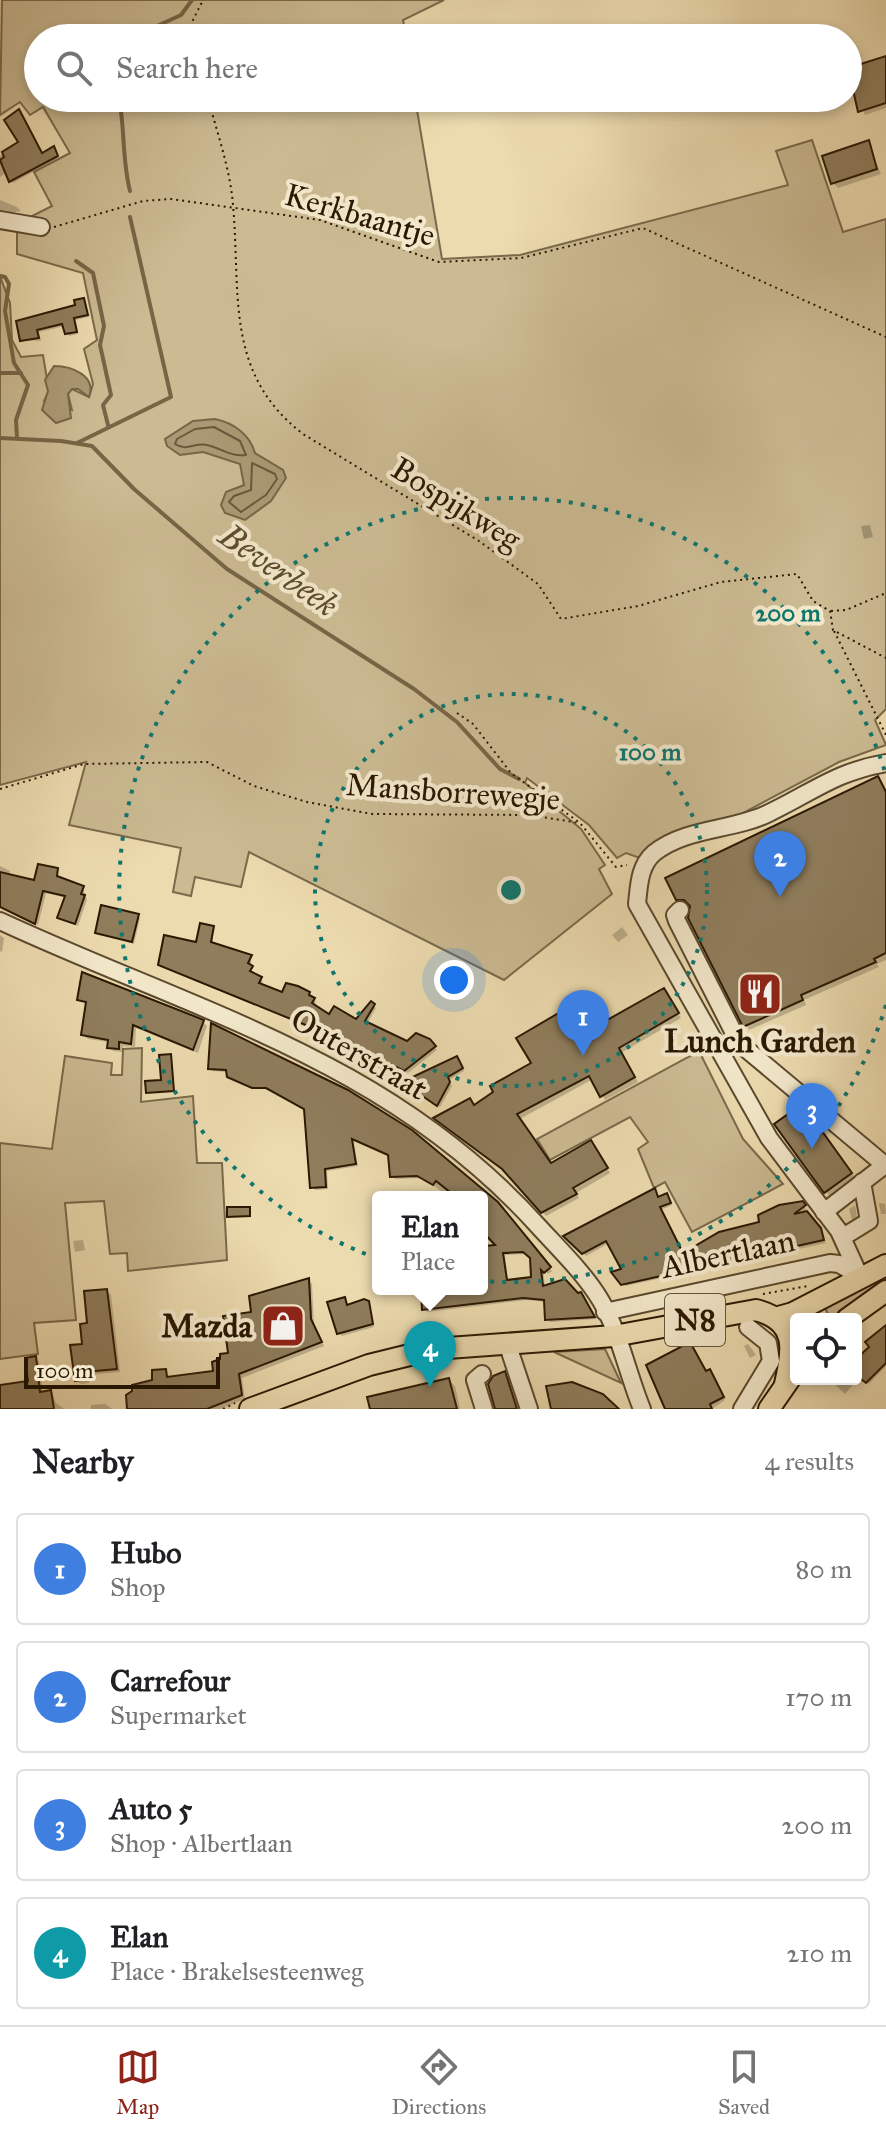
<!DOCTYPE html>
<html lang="en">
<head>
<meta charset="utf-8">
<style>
  :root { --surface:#fff; --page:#f2f2f2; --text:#202124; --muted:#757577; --line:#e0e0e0; --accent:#8f2418 }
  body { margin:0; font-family:"IM FELL Great Primer",serif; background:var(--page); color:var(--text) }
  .controls { position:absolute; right:24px; bottom:24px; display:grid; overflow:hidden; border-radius:8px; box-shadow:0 4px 12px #0003 }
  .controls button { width:72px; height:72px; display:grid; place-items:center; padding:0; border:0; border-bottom:2px solid var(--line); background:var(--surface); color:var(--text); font:40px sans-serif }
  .scale { position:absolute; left:24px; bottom:20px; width:196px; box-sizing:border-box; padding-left:8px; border:4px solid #2a1802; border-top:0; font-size:22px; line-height:28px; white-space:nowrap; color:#2a1802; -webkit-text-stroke:6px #f3e8cb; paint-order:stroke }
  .you { position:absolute; left:454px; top:980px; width:28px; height:28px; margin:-20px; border:6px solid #fff; border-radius:50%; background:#1a73e8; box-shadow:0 0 0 12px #1a73e833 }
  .badge { display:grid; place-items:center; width:52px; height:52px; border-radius:50%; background:var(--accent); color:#fff; font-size:26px; font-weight:700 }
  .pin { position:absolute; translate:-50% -66px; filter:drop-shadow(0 2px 4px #0008) }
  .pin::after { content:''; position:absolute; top:42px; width:28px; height:24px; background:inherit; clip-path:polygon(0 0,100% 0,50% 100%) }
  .popup { position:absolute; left:372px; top:1191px; width:116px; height:104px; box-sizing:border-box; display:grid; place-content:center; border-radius:8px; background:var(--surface); filter:drop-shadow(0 2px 6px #0005); font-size:26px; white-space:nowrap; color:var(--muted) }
  .popup b { font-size:30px; color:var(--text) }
  .popup::after { content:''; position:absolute; left:50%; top:100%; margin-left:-16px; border:16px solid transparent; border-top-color:var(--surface) }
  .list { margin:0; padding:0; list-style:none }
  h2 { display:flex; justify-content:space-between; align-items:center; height:104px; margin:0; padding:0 32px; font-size:34px }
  h2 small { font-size:26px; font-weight:400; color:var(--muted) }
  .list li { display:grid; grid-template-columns:52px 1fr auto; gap:24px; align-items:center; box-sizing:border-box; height:112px; margin:0 16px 16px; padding:0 16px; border:2px solid var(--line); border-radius:8px }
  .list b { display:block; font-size:30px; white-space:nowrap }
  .list p { margin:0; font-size:26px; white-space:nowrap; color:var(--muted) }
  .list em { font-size:26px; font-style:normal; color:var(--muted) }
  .icon { flex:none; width:44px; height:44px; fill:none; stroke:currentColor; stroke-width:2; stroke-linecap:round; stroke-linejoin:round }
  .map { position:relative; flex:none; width:886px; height:1409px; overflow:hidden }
  .search { position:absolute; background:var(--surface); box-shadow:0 4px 12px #0003; left:24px; right:24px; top:24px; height:88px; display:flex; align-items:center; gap:20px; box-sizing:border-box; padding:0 28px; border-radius:44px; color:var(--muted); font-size:30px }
  .sheet { height:616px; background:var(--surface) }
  nav { display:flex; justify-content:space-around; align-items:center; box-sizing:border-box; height:112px; border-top:2px solid var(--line); background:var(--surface); font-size:22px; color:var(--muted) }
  nav a { display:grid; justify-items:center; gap:4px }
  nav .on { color:var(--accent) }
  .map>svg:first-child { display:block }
  .green { fill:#cbba92; stroke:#7a694a; stroke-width:2 }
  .water { fill:#aa9974; stroke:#776546; stroke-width:2 }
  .shadow { fill:#0003; fill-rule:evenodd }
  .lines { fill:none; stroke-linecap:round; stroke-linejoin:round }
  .shore { stroke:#6a583b; stroke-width:2 }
  .stream { stroke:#776546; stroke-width:4 }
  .building { fill:#8f7d5c; stroke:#2a1802; stroke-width:2; fill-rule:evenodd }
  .minor-casing { stroke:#5a492d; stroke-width:20 }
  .major-casing { stroke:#2a1802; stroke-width:24 }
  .path { stroke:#2a1802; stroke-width:2; stroke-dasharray:2 4; stroke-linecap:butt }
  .minor { stroke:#f3e8cb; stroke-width:16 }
  .major { stroke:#ecdbaf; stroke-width:20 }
  .ring { fill:none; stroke:#0f766e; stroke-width:4; stroke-dasharray:4 8 }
  .labels { text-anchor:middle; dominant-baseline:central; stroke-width:8; stroke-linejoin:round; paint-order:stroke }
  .shield { fill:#f3e8cb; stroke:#66563e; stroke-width:2 }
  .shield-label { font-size:30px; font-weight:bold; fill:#2a1802 }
  .street-label { font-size:32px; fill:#2a1802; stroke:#f3e8cb }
  .poi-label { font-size:32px; font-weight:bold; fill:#2a1802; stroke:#f3e8cb }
  .water-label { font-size:34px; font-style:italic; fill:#5d4c30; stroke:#f3e8cb }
  .centre { fill:#0f766e; stroke:#f3e8cb; stroke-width:4 }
  .ring-label { font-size:24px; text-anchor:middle; font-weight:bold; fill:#0f766e; stroke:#f3e8cb; stroke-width:8; stroke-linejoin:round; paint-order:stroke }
</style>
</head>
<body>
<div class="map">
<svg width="886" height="1409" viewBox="0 0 886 1409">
  <rect width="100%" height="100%" fill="#ecdbaf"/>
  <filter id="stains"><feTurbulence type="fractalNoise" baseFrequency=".0025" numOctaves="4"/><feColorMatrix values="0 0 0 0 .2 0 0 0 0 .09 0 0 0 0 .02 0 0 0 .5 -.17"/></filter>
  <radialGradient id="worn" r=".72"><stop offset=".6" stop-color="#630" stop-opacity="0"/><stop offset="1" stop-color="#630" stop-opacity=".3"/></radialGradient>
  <g class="green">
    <polygon points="2,0 444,0 403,20 406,38 38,38 38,98 415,98 442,259 520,255 788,185 776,151 812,140 843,232 886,219 886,709 875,720 886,745 839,762 651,862 626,853 617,858 589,825 527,778 525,783 581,829 605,865 599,869 612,894 504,980 249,852 241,887 195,877 191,896 173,892 181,848 69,825 86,762 0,785 0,276 10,303 12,340 21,357 43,355 49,391 44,401 72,410 68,394 72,389 89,397 93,384 84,349 97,340 83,273 17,254 17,232 30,217 52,206 34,172 70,153 43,107 30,115 20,102 0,115"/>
    <polygon points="142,1048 141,1102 193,1096 197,1163 222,1163 227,1260 128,1271 127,1253 110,1254 104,1201 65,1203 76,1320 34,1323 38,1354 0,1359 0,1143 52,1149 65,1056 112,1063 111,1075 122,1075 123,1049"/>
    <polygon points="699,1051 743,1139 783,1184 692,1232 665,1182 654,1188 638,1149 648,1142 630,1117 550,1160 537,1139"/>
    <polygon points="886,1272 886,1286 839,1319 831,1319 823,1305"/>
    <polygon points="605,1349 621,1383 554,1352"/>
  </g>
  <g class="water">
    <path d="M 54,366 C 72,366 97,376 89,397 L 78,389 L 72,389 L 68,394 L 71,418 L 56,423 L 42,410 L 48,391 L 45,380 Z"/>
    <path d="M 215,419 C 234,423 250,435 255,453 L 283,470 L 286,478 L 271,501 L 245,520 L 225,513 L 221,505 L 226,492 L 244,485 L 240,464 L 203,452 L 180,455 L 167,446 L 165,439 L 193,421 Z"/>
  </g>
  <g class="shadow">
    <polygon points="886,58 886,108 865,115 848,70"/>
    <polygon points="20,142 42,155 54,149 58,158 13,183 6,173 0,177 0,156"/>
    <polygon points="868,143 881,174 838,188 833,183"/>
    <polygon points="0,200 17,207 21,211 0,215"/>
    <polygon points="83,300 89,317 75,320 78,334 69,336 65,326 39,332 41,341 22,340 19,322 78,306"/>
    <polygon points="870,525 873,537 864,539 861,526"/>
    <polygon points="878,778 886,791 886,960 877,964 879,967 804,1000 806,1005 749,1030 690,903 682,904 677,899"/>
    <polygon points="0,866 10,871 9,876 36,882 57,870 59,879 83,888 87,900 78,926 59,917 67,898 46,893 38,925 0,907"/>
    <polygon points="138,916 140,918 134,944 97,933"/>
    <polygon points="622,927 628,935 618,942 612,935"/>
    <polygon points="213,928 213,945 251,957 252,974 263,981 261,986 283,995 309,993 316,1002 314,1007 330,1016 356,1021 371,1004 376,1008 367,1024 408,1043 429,1040 437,1050 408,1073 390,1063 386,1070 312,1028 163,967 198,944"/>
    <polygon points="0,935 4,938 2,952 0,951"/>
    <polygon points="664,991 681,1018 621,1053 638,1082 605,1100 593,1079 520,1119 551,1165 591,1142 610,1173 576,1193 579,1198 546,1216 506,1171 470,1100 475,1107 534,1064 562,1014 578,1039"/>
    <polygon points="79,1000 203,1022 207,1026 198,1053 136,1028 135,1047 123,1046 122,1052 113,1051 109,1042 88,1039 84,1035 88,1005"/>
    <path d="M 212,1026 L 500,1207 L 552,1271 L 548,1274 L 543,1269 L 545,1287 L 584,1297 L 596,1319 L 550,1322 L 546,1302 L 527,1300 L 427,1312 L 423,1290 L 404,1289 L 482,1289 L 482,1274 L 487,1273 L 499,1247 L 482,1228 L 482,1197 L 450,1197 L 422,1178 L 395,1179 L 391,1156 L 353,1140 L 358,1166 L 327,1171 L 328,1189 L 315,1190 L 306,1110 L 271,1091 L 232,1079 L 228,1072 L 213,1071 L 211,1068 ZM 528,1254 L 534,1279 L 508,1282 L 505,1255 Z"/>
    <polygon points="459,1061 464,1071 449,1080 452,1086 440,1107 407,1085"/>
    <polygon points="818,1127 855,1178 830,1196 825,1191"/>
    <polygon points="655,1191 659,1198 669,1198 672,1205 661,1210 684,1255 802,1203 826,1243 699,1271 700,1274 675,1280 671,1276 625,1286 624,1270 609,1243 586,1256 566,1237"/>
    <polygon points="879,1203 885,1204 886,1214 881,1214"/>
    <polygon points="855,1205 857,1217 852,1220 849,1209"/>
    <polygon points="83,1240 85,1250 75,1252 73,1241"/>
    <polygon points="308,1280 312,1284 314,1325 324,1346 242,1378 245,1399 220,1409 129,1409 166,1371 170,1379 216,1372 230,1355 253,1314"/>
    <polygon points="107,1291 111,1295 120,1372 88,1375 89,1383 81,1384 76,1380 90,1325"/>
    <polygon points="344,1299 348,1306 368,1303 374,1327 342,1336 339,1333"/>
    <polygon points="886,1329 886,1366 869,1384 860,1376 845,1394 830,1380 856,1379 856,1362"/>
    <polygon points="690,1344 707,1373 713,1374 725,1400 712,1409 667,1409"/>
    <polygon points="748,1344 756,1355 750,1358 744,1346"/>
    <polygon points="35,1358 39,1362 43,1393 51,1392 56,1403 64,1409 0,1409 0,1386 30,1383"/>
    <polygon points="504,1374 509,1378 519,1409 496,1409"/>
    <polygon points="449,1380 455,1386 460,1409 372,1409"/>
    <polygon points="105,1404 112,1409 91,1409 91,1405"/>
  </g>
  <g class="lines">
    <g class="shore">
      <path d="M 214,427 L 240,441 L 246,455 C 230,457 221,448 207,445 C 195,442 187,452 175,444 L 177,439 L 195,429 Z"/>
      <polygon points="252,463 275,474 277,479 266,495 241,512 229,502 234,496 251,490"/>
    </g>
    <g class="stream">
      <polyline points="131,38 181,15 192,0"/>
      <path d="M 119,98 C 125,129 122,160 130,191"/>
      <polyline points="76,261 93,273 104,326 100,345 111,395 103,405 108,425"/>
      <polyline points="0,276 5,277 9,284 5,311 14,363 28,385 16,420 17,438"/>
      <polyline points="0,373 21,373"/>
      <polyline points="0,438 61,441 92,446 134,489 227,569 414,689 457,722 500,769 519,779"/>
      <polyline points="77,443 171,397 130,217"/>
    </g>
  </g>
  <g class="building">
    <polygon points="886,56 886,103 858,112 848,68"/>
    <polygon points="19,109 42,153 54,146 58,156 9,182 0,160 4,157 2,152 18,142 4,120"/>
    <polygon points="869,140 877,169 831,184 822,156"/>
    <polygon points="84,298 88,315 74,318 77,332 65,334 62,324 37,330 39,338 20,341 16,321 75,305 74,300"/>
    <polygon points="878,776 886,792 886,953 874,959 876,962 801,995 803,1000 743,1027 688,918 690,906 684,900 676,900 665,878"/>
    <polygon points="38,864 58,868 57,876 84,886 81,894 85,895 75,924 57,918 65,896 43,891 35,924 0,907 0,872 34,880"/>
    <polygon points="101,905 139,914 132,942 95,933"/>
    <polygon points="200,923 214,926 211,942 252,955 248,963 253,966 250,971 262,977 259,983 282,992 286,983 298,986 310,992 309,995 315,998 312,1003 329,1014 334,1006 356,1019 371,1001 375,1004 365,1021 407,1041 416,1033 430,1039 436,1046 404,1071 387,1062 383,1069 308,1026 158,965 164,935 196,942"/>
    <polygon points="82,972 204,1020 193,1050 133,1025 131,1044 119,1042 119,1049 107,1048 108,1040 81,1035 86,1002 77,1000"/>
    <polygon points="664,988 679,1013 619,1048 635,1077 600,1097 589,1076 517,1114 551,1163 591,1140 608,1168 573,1188 577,1194 541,1213 502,1169 433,1118 470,1098 474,1105 493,1092 490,1086 531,1063 516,1038 562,1011 577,1037"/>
    <path d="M 211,1023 L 348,1090 L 412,1130 L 498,1202 L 551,1267 L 544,1273 L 541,1270 L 543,1286 L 565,1279 L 578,1293 L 581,1292 L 595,1317 L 545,1320 L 544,1300 L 523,1298 L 422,1310 L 421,1289 L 482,1289 L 484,1246 L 495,1245 L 482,1231 L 482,1197 L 456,1197 L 436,1181 L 433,1185 L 417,1176 L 390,1177 L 388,1155 L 352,1139 L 356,1164 L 325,1169 L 326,1187 L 310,1188 L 304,1109 L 266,1088 L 252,1088 L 227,1077 L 226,1070 L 208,1069 ZM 523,1252 L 530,1258 L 531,1277 L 507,1280 L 503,1253 Z"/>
    <polygon points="171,1054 174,1091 146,1093 145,1081 161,1080 159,1055"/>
    <polygon points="457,1056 463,1068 448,1077 450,1082 437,1106 402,1082"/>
    <polygon points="798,1107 814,1120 852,1173 824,1193 774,1124"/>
    <polygon points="655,1188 658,1197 667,1193 671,1203 660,1207 683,1253 719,1232 759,1222 758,1215 779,1205 803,1201 806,1205 794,1214 807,1211 821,1228 824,1240 698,1268 699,1272 671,1278 670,1274 621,1285 611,1272 621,1269 606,1241 582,1254 563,1236"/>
    <polygon points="227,1207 250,1207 250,1216 227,1217"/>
    <polygon points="309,1278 311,1319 322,1342 239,1374 242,1395 207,1409 127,1409 126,1395 132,1391 132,1385 152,1380 152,1370 166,1369 167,1377 213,1371 212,1362 220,1359 220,1354 228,1353 223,1316 251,1312 249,1296"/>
    <polygon points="107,1289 117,1369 85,1372 86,1379 75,1381 70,1345 82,1344 80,1324 87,1323 84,1291"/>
    <polygon points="345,1297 347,1305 364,1299 369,1301 373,1324 337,1334 327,1302"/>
    <polygon points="886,1325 886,1363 866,1383 856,1375 856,1359 869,1347 865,1342"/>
    <polygon points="690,1342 706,1371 710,1369 724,1397 710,1404 712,1409 665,1409 646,1365"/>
    <polygon points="36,1356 40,1392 51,1390 54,1409 0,1409 0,1385 28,1381 25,1358"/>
    <polygon points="505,1371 517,1409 495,1409 488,1384 493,1376"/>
    <polygon points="449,1378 457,1409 370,1409 367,1397"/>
    <polygon points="572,1382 603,1394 619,1409 551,1409 546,1386"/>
  </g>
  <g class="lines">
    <g class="minor-casing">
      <g id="minor">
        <polyline points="0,220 41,227"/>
        <polyline points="680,910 675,915 677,921 739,1043"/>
        <path d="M 0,921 C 196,1012 388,1059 539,1227 C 560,1250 585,1274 601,1301 C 620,1334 628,1375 642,1409"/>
        <polyline points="722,1051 739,1043 886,1166"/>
        <polyline points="824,1212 885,1165"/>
        <polyline points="843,1237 869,1221 862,1182"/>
        <path d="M 860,1277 L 839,1231 L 769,1138 L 637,904 C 639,886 639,866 654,853 C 687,827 733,831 769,813 C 813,792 835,772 886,763"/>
        <polyline points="605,1312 830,1263 839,1264 859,1276"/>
        <polyline points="507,1343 529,1409"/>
        <polyline points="482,1374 475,1380 484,1409"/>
        <polyline points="742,1409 771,1361 768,1343 748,1327"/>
      </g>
    </g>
    <g class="major-casing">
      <g id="major">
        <polyline points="775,1318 793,1313 886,1265"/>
        <polyline points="847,1319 886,1291"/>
        <path d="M 250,1409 L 369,1365 L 434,1349 L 614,1336 L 756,1310 C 798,1321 793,1350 785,1384"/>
        <polyline points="769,1409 794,1373"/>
      </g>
    </g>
    <g class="path">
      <polyline points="192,38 190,26 203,0"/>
      <path d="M 208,98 C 217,133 230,168 233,205 C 241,294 224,373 303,434 L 479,541 L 538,584 L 561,619 L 638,606 L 721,582 L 797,574 L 813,601 L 830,611 L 833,630 L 886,658"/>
      <polyline points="54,227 143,201 171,199 320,220 439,262 521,258 643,228 886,337"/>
      <polyline points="831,611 846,610 886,593"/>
      <polyline points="834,631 886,735"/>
      <polyline points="457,713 473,724 511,773 580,823 616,867 627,865"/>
      <polyline points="0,789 84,764 207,762 254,786 307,802 372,814 529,815 580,823"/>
      <polyline points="763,1294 808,1286"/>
      <polyline points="223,1409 235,1403"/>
    </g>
    <use href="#minor" class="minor"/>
    <use href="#major" class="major"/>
  </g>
  <g class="ring">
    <circle cx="511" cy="890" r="196"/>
    <path d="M886 1005A392 392 0 1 1 886 775"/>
  </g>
  <defs>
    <g id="restaurant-square" transform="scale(2.3)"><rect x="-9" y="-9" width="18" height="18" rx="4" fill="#8f2418" stroke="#f3e8cb"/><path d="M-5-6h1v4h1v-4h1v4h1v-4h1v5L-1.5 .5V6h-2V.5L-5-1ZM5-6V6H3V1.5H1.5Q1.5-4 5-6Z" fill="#fff"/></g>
    <g id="shop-square" transform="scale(2.3)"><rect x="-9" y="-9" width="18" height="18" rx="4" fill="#8f2418" stroke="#f3e8cb"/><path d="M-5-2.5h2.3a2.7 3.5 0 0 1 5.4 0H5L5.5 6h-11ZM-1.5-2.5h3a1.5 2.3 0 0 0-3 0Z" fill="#fff"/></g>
  </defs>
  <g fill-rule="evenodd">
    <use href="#restaurant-square" x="760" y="994"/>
    <use href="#shop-square" x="283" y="1326"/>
  </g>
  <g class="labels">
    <rect class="shield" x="665" y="1294" width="60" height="52" rx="6"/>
    <g class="shield-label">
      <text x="695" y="1320">N8</text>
    </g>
    <g class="street-label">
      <text transform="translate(360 215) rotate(16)">Kerkbaantje</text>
      <text transform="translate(456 504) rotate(32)">Bospijkweg</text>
      <text transform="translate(453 792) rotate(4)">Mansborrewegje</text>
      <text transform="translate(359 1054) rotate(30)">Outerstraat</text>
      <text transform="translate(728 1254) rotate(-12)">Albertlaan</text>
    </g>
    <g class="poi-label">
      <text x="760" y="1041">Lunch Garden</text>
      <text x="252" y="1326" text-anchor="end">Mazda</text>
    </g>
    <g class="water-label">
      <text transform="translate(279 570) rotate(35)">Beverbeek</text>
    </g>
  </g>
  <circle cx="511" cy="890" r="12" class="centre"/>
  <g class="ring-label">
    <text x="788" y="621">200 m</text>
    <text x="650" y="760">100 m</text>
  </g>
  <rect width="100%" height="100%" filter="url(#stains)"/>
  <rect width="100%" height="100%" fill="url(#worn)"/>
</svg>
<div class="controls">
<button><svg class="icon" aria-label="locate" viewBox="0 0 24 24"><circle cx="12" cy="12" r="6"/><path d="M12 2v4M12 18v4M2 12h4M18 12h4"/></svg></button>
</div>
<div class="scale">100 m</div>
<div class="you"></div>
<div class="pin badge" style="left:583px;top:1056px;background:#3f7fe0">1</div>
<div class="pin badge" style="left:780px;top:897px;background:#3f7fe0">2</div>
<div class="pin badge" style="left:812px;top:1149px;background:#3f7fe0">3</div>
<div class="pin badge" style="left:430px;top:1387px;background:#0f9aa8">4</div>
<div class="popup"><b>Elan</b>Place</div>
<div class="search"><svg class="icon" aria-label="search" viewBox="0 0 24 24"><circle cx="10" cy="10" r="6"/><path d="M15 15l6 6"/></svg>Search here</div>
</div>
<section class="sheet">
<h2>Nearby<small>4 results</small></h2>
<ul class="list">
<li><span class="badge" style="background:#3f7fe0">1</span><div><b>Hubo</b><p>Shop</p></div><em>80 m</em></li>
<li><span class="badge" style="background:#3f7fe0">2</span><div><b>Carrefour</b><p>Supermarket</p></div><em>170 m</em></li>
<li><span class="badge" style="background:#3f7fe0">3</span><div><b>Auto 5</b><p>Shop · Albertlaan</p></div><em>200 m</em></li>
<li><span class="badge" style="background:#0f9aa8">4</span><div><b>Elan</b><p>Place · Brakelsesteenweg</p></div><em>210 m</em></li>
</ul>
</section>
<nav>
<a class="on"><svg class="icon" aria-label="map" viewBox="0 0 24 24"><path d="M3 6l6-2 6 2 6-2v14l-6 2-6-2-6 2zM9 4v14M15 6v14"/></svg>Map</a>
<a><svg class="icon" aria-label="directions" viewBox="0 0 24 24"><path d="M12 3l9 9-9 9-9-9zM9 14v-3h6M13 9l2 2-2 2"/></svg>Directions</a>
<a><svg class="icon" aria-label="saved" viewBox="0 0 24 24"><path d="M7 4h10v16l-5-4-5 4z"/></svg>Saved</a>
</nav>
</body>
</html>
